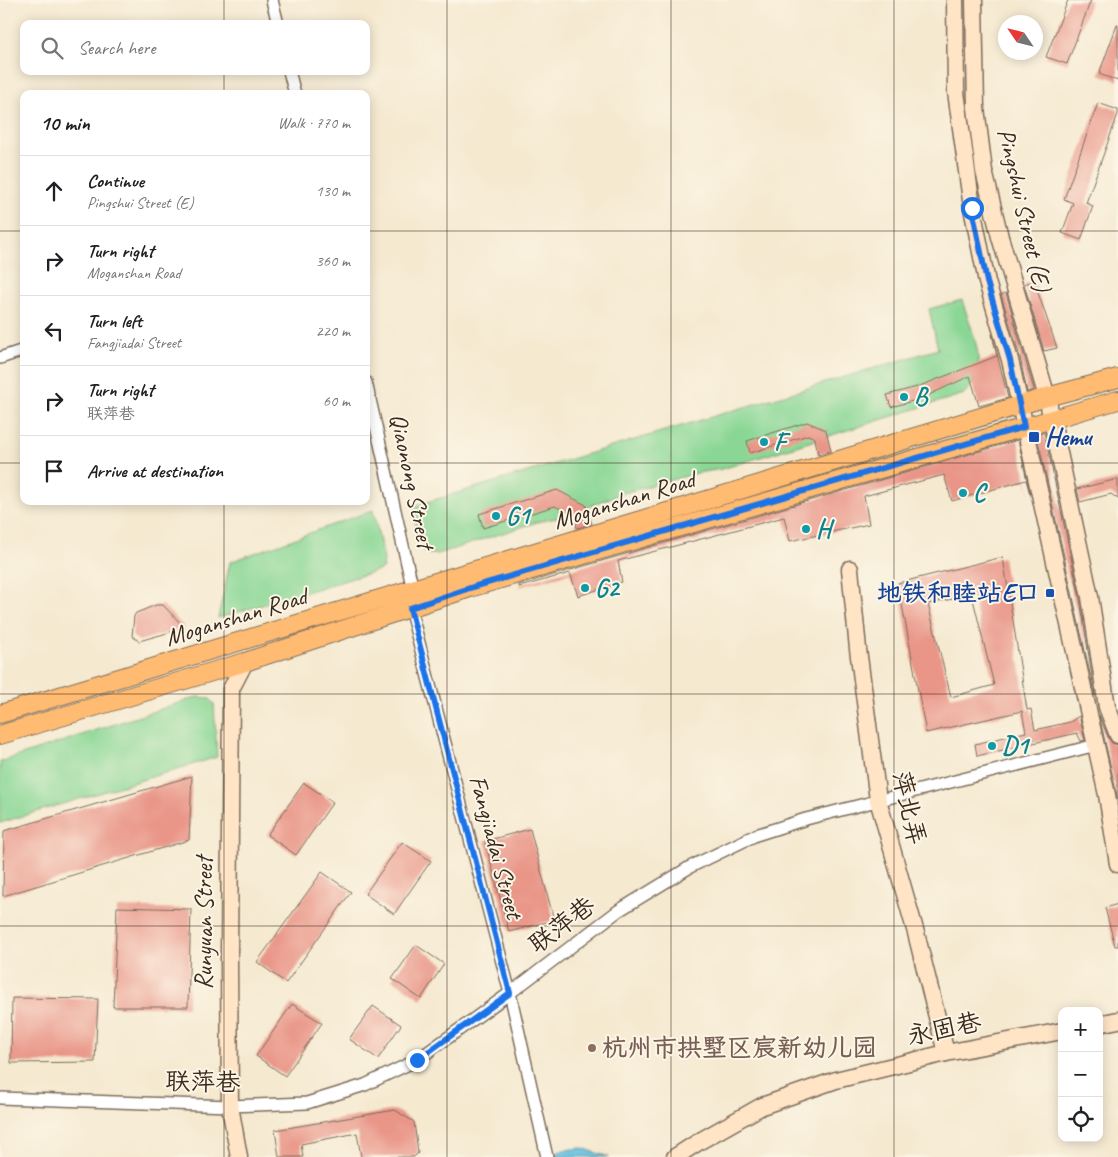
<!DOCTYPE html>
<html lang="en">
<head>
<meta charset="utf-8">
<style>
  :root { --surface:#fff; --page:#f6f6f6; --text:#202124; --muted:#757577; --line:#e0e0e0 }
  body { margin:0; font-family:Caveat,"LXGW WenKai TC",sans-serif; background:var(--page); color:var(--text) }
  .controls { position:absolute; right:15px; bottom:15px; display:grid; overflow:hidden; border-radius:10px; box-shadow:0 2px 12px #0003 }
  .controls button { width:45px; height:45px; display:grid; place-items:center; padding:0; border:0; border-bottom:1px solid var(--line); background:var(--surface); color:var(--text); font:25px sans-serif }
  .compass { position:absolute; left:998px; top:15px; width:45px; height:45px; border-radius:50%; background:var(--surface); box-shadow:0 2px 12px #0003; rotate:305deg }
  .stop { position:absolute; width:15px; height:15px; margin:-11px; border:4px solid #1a73e8; border-radius:50%; background:#fff }
  .stop.end { background:#1a73e8; border-color:#fff; box-shadow:0 1px 5px #0008 }
  .list { margin:0; padding:0; list-style:none }
  h2 { display:flex; justify-content:space-between; align-items:center; height:65px; margin:0; padding:0 20px; font-size:21px }
  h2 small { font-size:16px; font-weight:400; color:var(--muted) }
  .list li { display:grid; grid-template-columns:32px 1fr auto; gap:15px; align-items:center; box-sizing:border-box; height:70px; padding:0 20px; border-top:1px solid var(--line) }
  .list b { display:block; font-size:19px; white-space:nowrap }
  .list p { margin:0; font-size:16px; white-space:nowrap; color:var(--muted) }
  .list em { font-size:16px; font-style:normal; color:var(--muted) }
  .icon { flex:none; width:28px; height:28px; fill:none; stroke:currentColor; stroke-width:2; stroke-linecap:round; stroke-linejoin:round }
  .map { position:relative; flex:none; width:1118px; height:1157px; overflow:hidden }
  .search { position:absolute; background:var(--surface); box-shadow:0 2px 12px #0003; left:20px; top:20px; width:350px; height:55px; display:flex; align-items:center; gap:12px; box-sizing:border-box; padding:0 18px; border-radius:10px; color:var(--muted); font-size:19px }
  .panel { position:absolute; background:var(--surface); box-shadow:0 2px 12px #0003; left:20px; top:90px; width:350px; height:415px; border-radius:10px }
  .map>svg:first-child { display:block }
  .green { fill:#8ad795; stroke:#62805a }
  .water { fill:#65c2e3; stroke:#507680 }
  .building { fill:#e99688; fill-rule:evenodd }
  .lines { fill:none; stroke-linecap:round; stroke-linejoin:round }
  .street-casing { stroke:#7c6d5c; stroke-width:14 }
  .secondary-casing { stroke:#7c6d5c; stroke-width:19 }
  .primary-casing { stroke:#7c6d5c; stroke-width:20 }
  .street { stroke:#fff; stroke-width:11 }
  .secondary { stroke:#ffe4c6; stroke-width:16 }
  .primary { stroke:#ffbb71; stroke-width:18 }
  .route { stroke:#1a73e8; stroke-width:6 }
  .grid { fill:none; stroke:#3b2a1e; stroke-width:1; stroke-opacity:0.55 }
  .culture-dot { fill:#0f9aa8; stroke:#fcf5e5; stroke-width:2 }
  .transit-dot { fill:#1a4fb4; stroke:#fcf5e5; stroke-width:2 }
  .education-dot { fill:#8d6e63; stroke:#fcf5e5; stroke-width:2 }
  .labels { text-anchor:middle; dominant-baseline:central; stroke-width:4; stroke-linejoin:round; paint-order:stroke }
  .street-label { font-size:25px; fill:#3b2a1e; stroke:#fcf5e5 }
  .culture-label { font-size:25px; font-weight:bold; fill:#0d838f; stroke:#fcf5e5; text-anchor:start }
  .transit-label { font-size:25px; font-weight:bold; fill:#164399; stroke:#fcf5e5; text-anchor:start }
  .education-label { font-size:25px; font-weight:bold; fill:#785e54; stroke:#fcf5e5; text-anchor:start }
</style>
</head>
<body>
<div class="map">
<svg width="1118" height="1157" viewBox="0 0 1118 1157">
  <rect width="100%" height="100%" fill="#fcf5e5"/>
  <filter id="ink" filterUnits="userSpaceOnUse"><feTurbulence type="fractalNoise" baseFrequency=".02" numOctaves="2"/><feDisplacementMap in="SourceGraphic" scale="10" xChannelSelector="R" yChannelSelector="G"/><feConvolveMatrix kernelMatrix="1 2 1 2 8 2 1 2 1" color-interpolation-filters="sRGB"/></filter>
  <filter id="wash" filterUnits="userSpaceOnUse"><feTurbulence type="fractalNoise" baseFrequency=".0096" numOctaves="4" result="noise"/><feDisplacementMap in="SourceGraphic" scale="20" xChannelSelector="R" yChannelSelector="G"/><feGaussianBlur stdDeviation="1.12" result="paint"/><feColorMatrix in="noise" values="0 0 0 0 0 0 0 0 0 0 0 0 0 0 0 0 0 1.4 0 .05"/><feComposite in="paint" operator="in"/></filter>
  <g filter="url(#wash)">
    <rect width="100%" height="100%" fill="#f5e9d0"/>
    <g class="green">
      <path d="M 962,300 C 969,323 984,354 976,378 C 974,384 968,389 964,394 L 722,469 L 697,473 L 620,494 L 565,516 L 537,522 L 438,554 C 434,554 429,555 426,553 C 416,549 416,516 414,506 L 938,349 L 929,309 Z"/>
      <polygon points="373,510 384,560 383,567 380,570 218,618 230,562"/>
      <polygon points="197,697 209,698 214,704 217,757 0,823 0,762"/>
    </g>
    <polygon class="water" points="582,1148 609,1157 546,1157 564,1150"/>
    <g id="blocks">
      <g class="building">
        <polygon points="1068,0 1091,0 1067,64 1046,57"/>
        <polygon points="1117,25 1118,25 1118,81 1099,74"/>
        <polygon points="1098,103 1118,110 1118,114 1086,203 1093,206 1081,240 1062,233 1073,203 1064,199"/>
        <polygon points="1034,281 1057,348 1044,351 1024,284"/>
        <polygon points="1006,293 1034,390 1027,392 1020,357 1001,295"/>
        <polygon points="992,334 1008,398 979,406 970,376 920,399 891,407 887,395 917,387 997,356"/>
        <polygon points="807,422 826,430 831,451 818,455 815,438 808,435 750,453 747,441"/>
        <polygon points="1044,432 1080,599 1095,696 1037,435"/>
        <polygon points="1018,440 1030,494 1026,480 952,501 944,475 864,496 869,524 790,541 784,517 618,561 622,582 578,596 570,573 519,587 519,585"/>
        <polygon points="1118,479 1118,499 1111,494 1080,502 1077,489"/>
        <polygon points="557,490 586,505 592,524 577,528 574,516 555,506 483,528 479,514"/>
        <path d="M 1003,557 L 1027,710 L 1031,709 L 1035,730 L 1070,722 L 1079,716 L 1085,740 L 1081,741 L 1077,733 L 977,756 L 975,744 L 1026,732 L 1022,711 L 926,733 L 898,583 ZM 972,595 L 994,685 L 951,697 L 928,604 Z"/>
        <polygon points="156,605 163,605 185,628 139,641 132,636 134,616 136,613"/>
        <polygon points="1099,715 1109,739 1112,743 1118,745 1118,800"/>
        <polygon points="192,776 189,840 3,896 4,831"/>
        <polygon points="304,783 333,802 296,855 267,835"/>
        <polygon points="530,829 554,920 509,932 485,841"/>
        <polygon points="402,842 431,861 394,914 365,894"/>
        <polygon points="322,872 351,892 286,983 257,962"/>
        <polygon points="1118,904 1118,946 1115,946 1105,908"/>
        <polygon points="117,907 191,909 188,1007 113,1007"/>
        <polygon points="416,945 444,964 421,999 392,979"/>
        <polygon points="12,998 98,999 95,1062 11,1063"/>
        <polygon points="292,1004 322,1023 285,1076 256,1056"/>
        <polygon points="373,1006 401,1025 378,1059 349,1039"/>
        <polygon points="395,1110 414,1122 418,1153 414,1157 361,1157 357,1133 301,1144 303,1157 279,1157 275,1130"/>
      </g>
    </g>
  </g>
  <g filter="url(#ink)">
    <use href="#blocks" fill-opacity="0" stroke="#7c6d5c" stroke-width="1"/>
    <g class="lines">
      <g class="street-casing">
        <g id="street">
          <polyline points="272,0 278,24"/>
          <polyline points="289,71 295,94"/>
          <polyline points="0,358 24,350"/>
          <polyline points="366,382 413,590"/>
          <polyline points="410,608 510,993 547,1157"/>
          <polyline points="0,1098 230,1106 307,1103 365,1085 417,1060 510,993 618,911 690,867 756,835 806,819 1096,745"/>
        </g>
      </g>
      <g class="secondary-casing">
        <g id="secondary">
          <polyline points="955,0 956,92 972,208 987,282 1010,360 1107,795 1118,864"/>
          <polyline points="974,0 976,108 984,171 1000,237 1047,397 1090,597 1107,707 1118,735"/>
          <polyline points="850,569 858,649 878,800 916,933 946,1053"/>
          <polyline points="1099,1024 1118,1020"/>
          <polyline points="239,1157 230,1106 229,959 231,689 245,662"/>
          <polyline points="675,1157 700,1141 762,1106 836,1080 946,1053 1062,1031"/>
        </g>
      </g>
      <g class="primary-casing">
        <g id="primary">
          <polyline points="0,714 1047,397 1118,378"/>
          <polyline points="0,735 245,662 473,587 1118,400"/>
        </g>
      </g>
      <use href="#street" class="street"/>
      <use href="#secondary" class="secondary"/>
      <use href="#primary" class="primary"/>
    </g>
  </g>
  <g class="lines" filter="url(#ink)">
    <polyline class="route" points="417,1060 510,993 410,608 473,587 1024,427 1010,360 987,282 972,208"/>
  </g>
  <path class="grid" d="M 224,0 L 224,24M 447,0 L 447,1157M 671,0 L 671,1157M 894,0 L 894,1157M 224,71 L 224,94M 0,231 L 24,231M 366,231 L 1118,231M 0,463 L 24,463M 366,463 L 1118,463M 224,501 L 224,1157M 0,694 L 1118,694M 0,926 L 1118,926"/>
  <g class="culture-dot">
    <circle cx="904" cy="397" r="5"/>
    <circle cx="764" cy="442" r="5"/>
    <circle cx="963" cy="493" r="5"/>
    <circle cx="496" cy="516" r="5"/>
    <circle cx="806" cy="529" r="5"/>
    <circle cx="585" cy="588" r="5"/>
    <circle cx="992" cy="746" r="5"/>
  </g>
  <g class="transit-dot">
    <rect x="1028" y="431" width="12" height="12" rx="2.5"/>
    <rect x="1045" y="588" width="10" height="10" rx="2.5"/>
  </g>
  <circle class="education-dot" cx="592" cy="1048" r="5"/>
  <g class="labels">
    <g class="street-label">
      <text transform="translate(1024 210) rotate(77)">Pingshui Street (E)</text>
      <text transform="translate(412 481) rotate(78)">Qiaonong Street</text>
      <text transform="translate(624 500) rotate(-17)">Moganshan Road</text>
      <text transform="translate(236 617) rotate(-17)">Moganshan Road</text>
      <text transform="translate(909 808) rotate(77)">萍北弄</text>
      <text transform="translate(496 847) rotate(75)">Fangjiadai Street</text>
      <text transform="translate(204 923) rotate(-90)">Runyuan Street</text>
      <text transform="translate(562 925) rotate(-37)">联萍巷</text>
      <text transform="translate(944 1029) rotate(-12)">永固巷</text>
      <text transform="translate(203 1082) rotate(1)">联萍巷</text>
    </g>
    <g class="culture-label">
      <text x="914" y="397">B</text>
      <text x="774" y="442">F</text>
      <text x="973" y="493">C</text>
      <text x="506" y="516">G1</text>
      <text x="816" y="529">H</text>
      <text x="595" y="588">G2</text>
      <text x="1002" y="746">D1</text>
    </g>
    <g class="transit-label">
      <text x="1045" y="437">Hemu</text>
      <text x="1040" y="593" text-anchor="end">地铁和睦站E口</text>
    </g>
    <g class="education-label">
      <text x="602" y="1048">杭州市拱墅区宸新幼儿园</text>
    </g>
  </g>
</svg>
<div class="controls">
<button>+</button>
<button>−</button>
<button><svg class="icon" aria-label="locate" viewBox="0 0 24 24"><circle cx="12" cy="12" r="6"/><path d="M12 2v4M12 18v4M2 12h4M18 12h4"/></svg></button>
</div>
<svg class="compass" viewBox="-18 -18 36 36"><path d="M0-13l5 13h-10z" fill="#e53935"/><path d="M0 13l5-13h-10z" fill="#757577"/></svg>
<div class="stop" style="left:972px;top:208px"></div>
<div class="stop end" style="left:417px;top:1060px"></div>
<div class="search"><svg class="icon" aria-label="search" viewBox="0 0 24 24"><circle cx="10" cy="10" r="6"/><path d="M15 15l6 6"/></svg>Search here</div>
<section class="panel">
<h2>10 min<small>Walk · 770 m</small></h2>
<ul class="list">
<li><svg class="icon" aria-label="ahead" viewBox="0 0 24 24"><path d="M12 20V5M6 11l6-6 6 6"/></svg><div><b>Continue</b><p>Pingshui Street (E)</p></div><em>130 m</em></li>
<li><svg class="icon" aria-label="right" viewBox="0 0 24 24"><path d="M7 20v-9h11M14 6l5 5-5 5"/></svg><div><b>Turn right</b><p>Moganshan Road</p></div><em>360 m</em></li>
<li><svg class="icon" aria-label="left" viewBox="0 0 24 24"><path d="M17 20v-9H6M10 6l-5 5 5 5"/></svg><div><b>Turn left</b><p>Fangjiadai Street</p></div><em>220 m</em></li>
<li><svg class="icon" aria-label="right" viewBox="0 0 24 24"><path d="M7 20v-9h11M14 6l5 5-5 5"/></svg><div><b>Turn right</b><p>联萍巷</p></div><em>60 m</em></li>
<li><svg class="icon" aria-label="arrive" viewBox="0 0 24 24"><path d="M6 21V4h12l-3 4 3 4H6"/></svg><div><b>Arrive at destination</b></div></li>
</ul>
</section>
</div>
</body>
</html>
